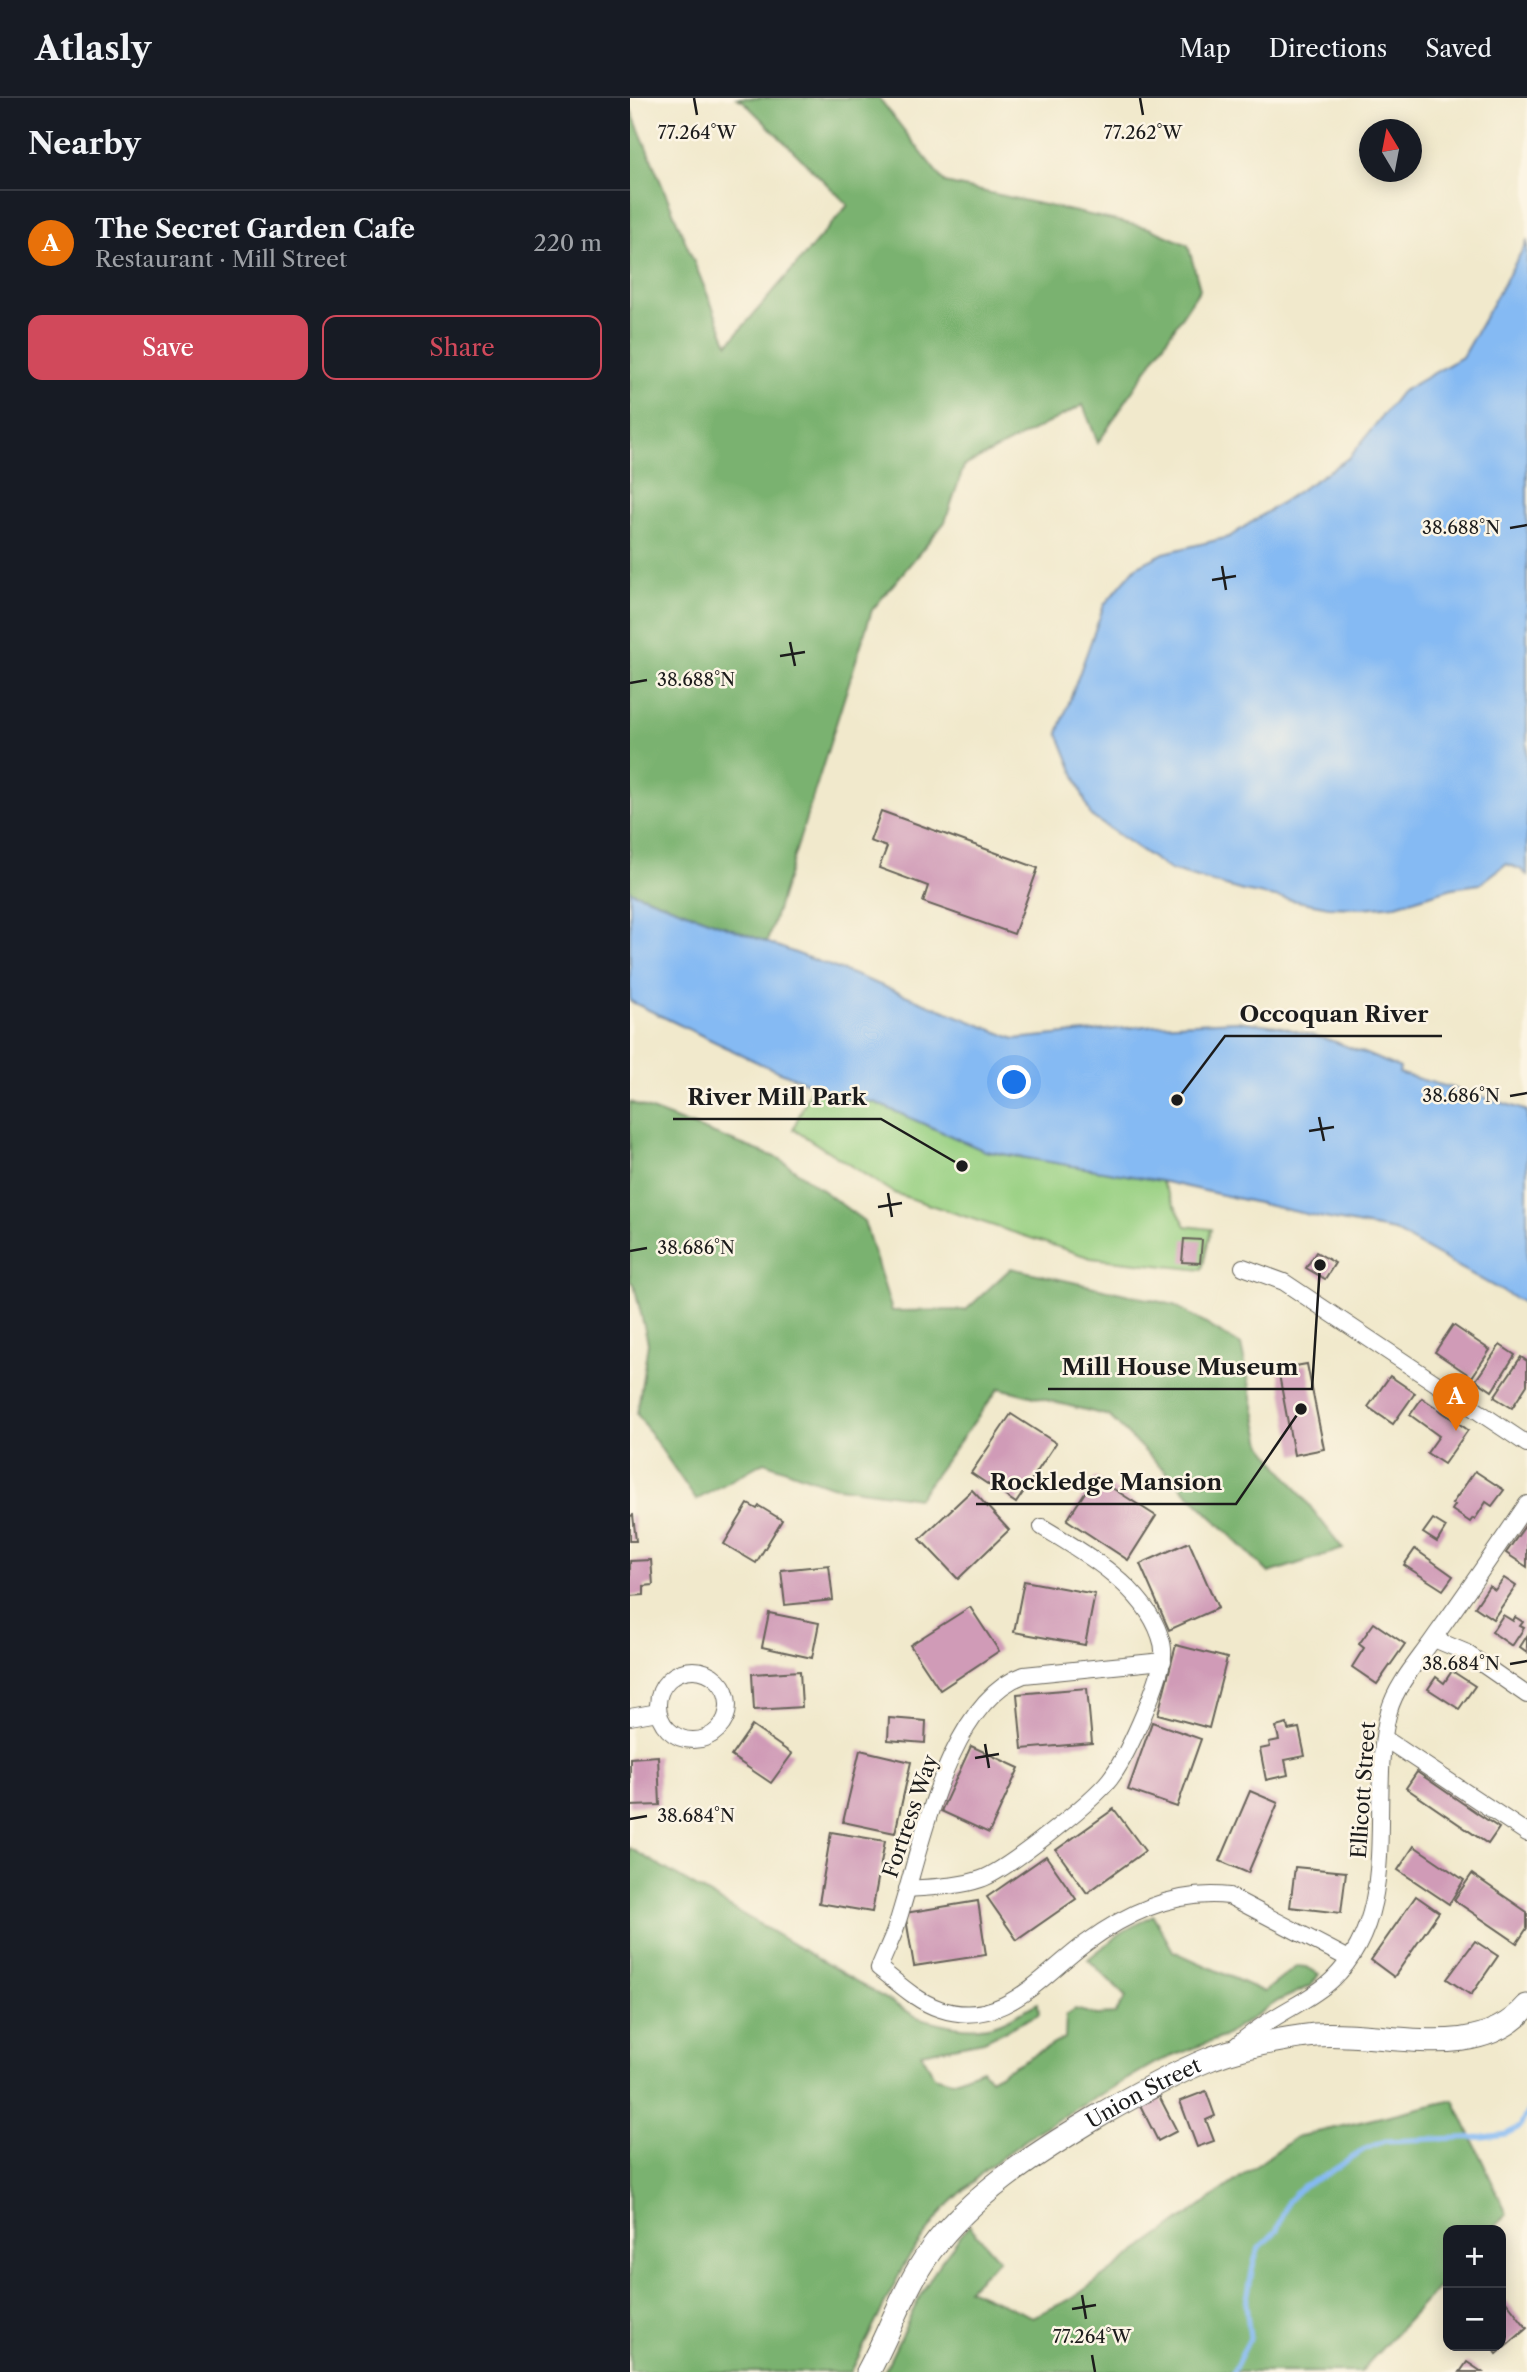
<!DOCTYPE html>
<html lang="en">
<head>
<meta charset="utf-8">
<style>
  :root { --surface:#171b24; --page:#20242c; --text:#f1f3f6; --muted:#9ea1a6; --line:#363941; --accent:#d1495b }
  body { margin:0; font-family:"Libre Caslon Text",serif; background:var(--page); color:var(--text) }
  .controls { position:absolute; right:21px; bottom:21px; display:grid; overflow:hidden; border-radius:14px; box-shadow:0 4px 18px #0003 }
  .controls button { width:63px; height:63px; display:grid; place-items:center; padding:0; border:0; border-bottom:2px solid var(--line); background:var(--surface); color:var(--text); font:35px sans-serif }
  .compass { position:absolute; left:729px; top:21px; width:63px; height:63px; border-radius:50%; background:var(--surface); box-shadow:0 4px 18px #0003; rotate:350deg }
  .you { position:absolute; left:385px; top:985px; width:24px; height:24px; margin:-18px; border:5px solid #fff; border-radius:50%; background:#1a73e8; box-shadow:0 0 0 10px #1a73e833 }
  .badge { display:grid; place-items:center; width:46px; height:46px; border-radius:50%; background:var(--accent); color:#fff; font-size:23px; font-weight:700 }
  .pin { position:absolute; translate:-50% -58px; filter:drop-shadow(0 2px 4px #0008) }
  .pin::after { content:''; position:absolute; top:37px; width:24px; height:21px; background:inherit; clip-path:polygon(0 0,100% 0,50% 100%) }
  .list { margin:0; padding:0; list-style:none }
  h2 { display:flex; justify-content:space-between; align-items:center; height:91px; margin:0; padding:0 28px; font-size:30px }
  h2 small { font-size:23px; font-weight:400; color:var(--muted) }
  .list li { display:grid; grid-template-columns:46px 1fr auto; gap:21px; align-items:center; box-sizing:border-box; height:105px; padding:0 28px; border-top:2px solid var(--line) }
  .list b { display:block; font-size:26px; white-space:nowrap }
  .list p { margin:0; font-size:23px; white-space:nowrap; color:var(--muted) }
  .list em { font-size:23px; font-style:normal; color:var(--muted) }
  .actions { display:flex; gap:14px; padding:21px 28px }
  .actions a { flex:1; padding:16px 0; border:2px solid var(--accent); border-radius:14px; text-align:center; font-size:24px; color:var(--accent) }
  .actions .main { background:var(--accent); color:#fff }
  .map { position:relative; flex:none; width:897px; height:2274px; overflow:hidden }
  header { display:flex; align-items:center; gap:42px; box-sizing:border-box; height:98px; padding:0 35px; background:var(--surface); border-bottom:2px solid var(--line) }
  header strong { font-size:33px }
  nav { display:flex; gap:38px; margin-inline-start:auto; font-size:24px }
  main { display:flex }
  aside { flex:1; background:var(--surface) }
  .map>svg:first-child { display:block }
  .green { fill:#98d082; stroke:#5a764f; stroke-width:2 }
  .forest { fill:#7ab270; stroke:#4b6746; stroke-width:2 }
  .water { fill:#85baf3; stroke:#506b88; stroke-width:2 }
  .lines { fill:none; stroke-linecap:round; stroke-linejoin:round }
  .stream { stroke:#85baf3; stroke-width:5 }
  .building { fill:#d09bb7 }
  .street-casing { stroke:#67645a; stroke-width:18 }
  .secondary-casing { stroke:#67645a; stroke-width:25 }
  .street { stroke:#fff; stroke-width:16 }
  .secondary { stroke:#fff; stroke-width:23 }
  .ticks { fill:none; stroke:#1c1c1c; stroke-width:2.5 }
  .labels { text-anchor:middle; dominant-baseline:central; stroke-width:5; stroke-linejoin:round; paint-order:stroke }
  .street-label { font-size:21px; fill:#1c1c1c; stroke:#fcf5e5 }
  .ticks-label { font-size:18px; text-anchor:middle; fill:#1c1c1c; stroke:#fcf5e5; stroke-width:5; stroke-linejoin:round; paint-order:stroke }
  .leader { fill:none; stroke:#1c1c1c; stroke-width:2.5 }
  .callout-dot { fill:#1c1c1c; stroke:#fcf5e5; stroke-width:2.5 }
  .callout-label { font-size:23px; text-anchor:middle; font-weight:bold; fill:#1c1c1c; stroke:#fcf5e5; stroke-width:5; stroke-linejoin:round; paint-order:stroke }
</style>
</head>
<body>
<header>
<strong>Atlasly</strong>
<nav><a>Map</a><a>Directions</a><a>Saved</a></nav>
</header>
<main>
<aside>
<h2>Nearby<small></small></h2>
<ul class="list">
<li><span class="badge" style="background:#e8710a">A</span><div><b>The Secret Garden Cafe</b><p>Restaurant · Mill Street</p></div><em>220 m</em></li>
</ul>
<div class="actions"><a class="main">Save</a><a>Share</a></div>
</aside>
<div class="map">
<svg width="897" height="2274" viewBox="0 0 897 2274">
  <rect width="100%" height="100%" fill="#fcf5e5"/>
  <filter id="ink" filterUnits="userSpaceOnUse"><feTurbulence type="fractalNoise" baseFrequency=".0143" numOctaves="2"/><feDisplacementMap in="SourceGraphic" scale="14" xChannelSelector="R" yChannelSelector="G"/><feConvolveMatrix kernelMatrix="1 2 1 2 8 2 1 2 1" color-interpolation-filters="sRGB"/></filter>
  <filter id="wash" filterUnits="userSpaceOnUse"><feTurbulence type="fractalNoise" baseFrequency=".00686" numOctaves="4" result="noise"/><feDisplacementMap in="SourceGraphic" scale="28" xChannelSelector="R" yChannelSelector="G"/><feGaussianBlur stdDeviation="1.57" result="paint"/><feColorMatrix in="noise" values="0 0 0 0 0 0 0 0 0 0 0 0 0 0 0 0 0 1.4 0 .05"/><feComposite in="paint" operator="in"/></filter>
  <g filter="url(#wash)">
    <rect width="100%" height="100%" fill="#f1e9cc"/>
    <polygon class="green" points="183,986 214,1000 244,1004 355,1053 531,1083 556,1128 581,1131 572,1172 461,1160 264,1095 163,1031"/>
    <g class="forest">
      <polygon points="107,0 249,0 315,85 519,130 558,147 570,191 468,345 453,307 334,368 315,424 242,512 137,844 0,793 0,10 98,246 218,107 114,4"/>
      <polygon points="0,1004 150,1061 234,1123 262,1213 336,1212 381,1170 544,1207 611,1247 632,1346 713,1451 639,1475 479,1318 369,1290 288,1400 201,1388 134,1364 66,1402 7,1316 18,1245 4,1187 0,1183"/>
      <path d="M 0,1750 L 287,1919 C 312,1926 342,1935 368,1925 C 382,1920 395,1911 408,1905 L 409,1916 L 354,1943 L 291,1955 L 304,1978 L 322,1983 L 352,1971 L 360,1981 L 435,1940 L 436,1917 L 445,1911 L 467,1917 L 485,1916 L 496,1899 L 458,1861 L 491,1835 L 523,1817 L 543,1853 L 634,1894 L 667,1868 L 676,1869 L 689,1876 L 681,1888 L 648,1903 L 593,1939 L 527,1964 L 408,2033 L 356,2071 L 313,2112 L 275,2165 L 221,2274 L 0,2274 Z"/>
      <polygon points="824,2002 877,2116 862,2132 818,2132 818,2179 730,2274 254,2274 290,2198 309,2166 339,2127 369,2162 338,2191 403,2219 443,2200 666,2039"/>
    </g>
    <g class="water">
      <polygon points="897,144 897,777 890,771 876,766 850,786 823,790 766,807 732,810 699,809 613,793 540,772 461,718 428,635 474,507 506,469 534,455 599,439 720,359 771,294 832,259"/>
      <path d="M 0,793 L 235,881 L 385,941 L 526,927 L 606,923 L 648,928 L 706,944 L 768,969 L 770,970 L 769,975 C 812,988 855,998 897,1013 L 897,1207 L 764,1133 L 689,1119 L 531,1083 L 355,1053 L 244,1004 L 214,1000 L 131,966 L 0,903 Z"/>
    </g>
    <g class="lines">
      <polyline class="stream" points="603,2274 620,2240 616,2206 624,2163 629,2150 647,2132 658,2103 674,2087 694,2078 735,2051 755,2043 853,2039 876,2036 890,2029 897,2014"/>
    </g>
    <g id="blocks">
      <g class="building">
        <polygon points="251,713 408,770 384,836 293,804 298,788 249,770 257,749 240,743"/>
        <polygon points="554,1141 572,1142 570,1165 552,1164"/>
        <polygon points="686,1154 705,1165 695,1181 676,1170"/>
        <polygon points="823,1227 860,1252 842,1279 805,1254"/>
        <polygon points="870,1247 885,1257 862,1293 846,1282"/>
        <polygon points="891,1259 897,1263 897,1287 882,1310 864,1299"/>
        <polygon points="677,1266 694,1351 664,1357 648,1271"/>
        <polygon points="760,1278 785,1295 763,1326 738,1309"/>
        <polygon points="792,1300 838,1332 814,1366 797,1355 809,1338 780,1317"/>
        <polygon points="381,1316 426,1345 386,1405 341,1375"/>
        <polygon points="845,1373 874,1392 862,1408 856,1404 845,1421 843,1420 840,1424 822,1412 825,1407 822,1406"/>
        <polygon points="465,1379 526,1418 498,1462 437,1422"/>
        <polygon points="342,1392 379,1432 328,1481 290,1441"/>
        <polygon points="118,1406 127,1411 129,1408 152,1422 126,1465 94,1446"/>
        <polygon points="3,1417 6,1443 0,1443 0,1418"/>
        <polygon points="803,1421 816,1429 807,1444 793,1435"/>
        <polygon points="897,1425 897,1469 876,1455"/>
        <polygon points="559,1444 588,1510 539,1532 510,1466"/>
        <polygon points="785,1451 823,1478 813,1492 774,1467"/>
        <polygon points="21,1462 23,1487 14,1488 14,1497 0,1498 0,1463"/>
        <polygon points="199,1467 203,1502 155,1507 151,1472"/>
        <polygon points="874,1480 886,1488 863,1521 845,1509 859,1488 865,1492"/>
        <polygon points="394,1483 465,1496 455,1547 384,1534"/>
        <polygon points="340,1509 369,1553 310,1592 280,1547"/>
        <polygon points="139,1515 189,1525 182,1560 132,1549"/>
        <polygon points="873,1517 883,1523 885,1519 893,1524 890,1528 894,1530 882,1548 862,1534"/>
        <polygon points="744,1525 775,1546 747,1586 722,1569 734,1550 729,1546"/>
        <polygon points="897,1538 897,1554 890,1549"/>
        <polygon points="546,1547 597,1560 579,1630 528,1616"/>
        <polygon points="170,1573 172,1609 124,1612 122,1576"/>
        <polygon points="822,1573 845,1588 829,1611 798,1591 806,1579 814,1585"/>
        <polygon points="457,1590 462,1645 392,1651 387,1596"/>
        <polygon points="259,1620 296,1623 295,1645 258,1642"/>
        <polygon points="522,1624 571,1641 547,1709 498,1692"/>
        <polygon points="657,1626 658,1632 669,1630 675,1658 655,1662 658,1677 636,1682 630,1651 640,1649 639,1644 649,1642 646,1629"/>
        <polygon points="122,1628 162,1656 141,1685 101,1658"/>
        <polygon points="341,1648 389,1670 359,1735 311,1713"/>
        <polygon points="230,1652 281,1664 265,1735 213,1724"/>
        <polygon points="28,1658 30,1707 0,1708 0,1660"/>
        <polygon points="787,1674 869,1730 858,1746 776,1690"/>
        <polygon points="620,1693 648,1705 618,1775 590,1763"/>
        <polygon points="484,1711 515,1753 457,1795 426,1752"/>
        <polygon points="201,1734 255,1743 242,1814 189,1805"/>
        <polygon points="784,1748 834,1782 819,1806 768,1772"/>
        <polygon points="416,1758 446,1801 387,1842 357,1799"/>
        <polygon points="665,1769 716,1774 711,1815 660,1809"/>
        <polygon points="842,1776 897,1814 897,1830 887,1845 824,1802"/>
        <polygon points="786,1798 809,1814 764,1879 741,1862"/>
        <polygon points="348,1803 356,1857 284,1868 275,1815"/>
        <polygon points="845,1843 868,1858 841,1897 817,1881"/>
        <polygon points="576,1993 585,2018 576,2022 584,2043 567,2049 550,2003"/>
        <polygon points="529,1998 547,2033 528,2043 510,2007"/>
        <polygon points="876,2203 897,2230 867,2256 861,2248 871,2248 871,2208"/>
        <polygon points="837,2264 852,2274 830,2274"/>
      </g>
    </g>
  </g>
  <g filter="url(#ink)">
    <use href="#blocks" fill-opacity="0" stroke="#67645a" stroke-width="2"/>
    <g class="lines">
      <g class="street-casing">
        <g id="street">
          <polyline points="613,1169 654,1184 897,1346"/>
          <polyline points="804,1541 835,1554 897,1597"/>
          <path d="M 533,1563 L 394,1577 C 314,1605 289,1764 264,1835 C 259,1847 254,1858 249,1870 C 268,1885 286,1903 310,1911 C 372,1932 411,1878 456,1845 C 498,1814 546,1792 599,1798 L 719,1861"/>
          <circle cx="63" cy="1607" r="35"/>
          <polyline points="0,1619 28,1614"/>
          <polyline points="754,1640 897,1735"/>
          <path d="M 277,1791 C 301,1789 328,1789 351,1781 C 377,1772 463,1703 480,1681 C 497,1659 526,1592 532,1564 C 534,1556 533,1546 530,1538 C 514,1489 454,1454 412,1429"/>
          <path d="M 602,1951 C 617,1938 632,1927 649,1917 C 667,1906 686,1897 702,1882 C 775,1812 736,1700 759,1613 C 767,1585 790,1561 806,1537 C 837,1494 867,1450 897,1406"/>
        </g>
      </g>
      <g class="secondary-casing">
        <g id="secondary">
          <path id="s1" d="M 238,2274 C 260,2234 274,2189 301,2152 C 343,2096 401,2059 460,2023 C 499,2000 540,1977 582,1960 C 614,1948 651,1941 685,1937 C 752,1931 846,1968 897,1908"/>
        </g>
      </g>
      <use href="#street" class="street"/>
      <use href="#secondary" class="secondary"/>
    </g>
  </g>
  <path class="ticks" d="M 64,0 L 67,17M 510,0 L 513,17M 880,430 L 897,427M 592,468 L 596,492M 582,482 L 606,478M 160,544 L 165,568M 150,558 L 175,554M 0,585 L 17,582M 880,998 L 897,995M 689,1019 L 694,1043M 679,1033 L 704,1029M 258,1095 L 262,1119M 248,1109 L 272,1105M 0,1153 L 17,1150M 880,1566 L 897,1563M 355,1646 L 359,1670M 345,1660 L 369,1656M 0,1721 L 17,1718M 452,2197 L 456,2221M 442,2211 L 466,2207M 462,2257 L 465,2274"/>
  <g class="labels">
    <g class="street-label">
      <text transform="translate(733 1692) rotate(-86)">Ellicott Street</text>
      <text transform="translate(280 1718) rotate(-71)">Fortress Way</text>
      <text stroke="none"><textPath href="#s1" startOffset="404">Union Street</textPath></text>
    </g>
  </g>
  <g class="ticks-label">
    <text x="67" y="41">77.264°W</text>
    <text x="513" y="41">77.262°W</text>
    <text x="831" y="436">38.688°N</text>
    <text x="66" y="588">38.688°N</text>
    <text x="831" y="1004">38.686°N</text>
    <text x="66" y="1156">38.686°N</text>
    <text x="831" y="1572">38.684°N</text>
    <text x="66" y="1724">38.684°N</text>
    <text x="462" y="2245">77.264°W</text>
  </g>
  <path class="leader" d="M547 1002L595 938H812M332 1068L251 1021H43M690 1167L682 1291H418M671 1311L606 1406H346"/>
  <g class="callout-dot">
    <circle cx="547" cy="1002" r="7"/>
    <circle cx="332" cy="1068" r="7"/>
    <circle cx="690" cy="1167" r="7"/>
    <circle cx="671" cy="1311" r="7"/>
  </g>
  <g class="callout-label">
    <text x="704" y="924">Occoquan River</text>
    <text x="147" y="1007">River Mill Park</text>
    <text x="550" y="1277">Mill House Museum</text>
    <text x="476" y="1392">Rockledge Mansion</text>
  </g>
</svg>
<div class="controls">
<button>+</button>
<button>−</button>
</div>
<svg class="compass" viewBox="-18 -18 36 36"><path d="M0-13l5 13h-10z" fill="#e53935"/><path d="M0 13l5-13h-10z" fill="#9ea1a6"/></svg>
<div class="you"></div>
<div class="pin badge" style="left:826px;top:1333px;background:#e8710a">A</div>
</div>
</main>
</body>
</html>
